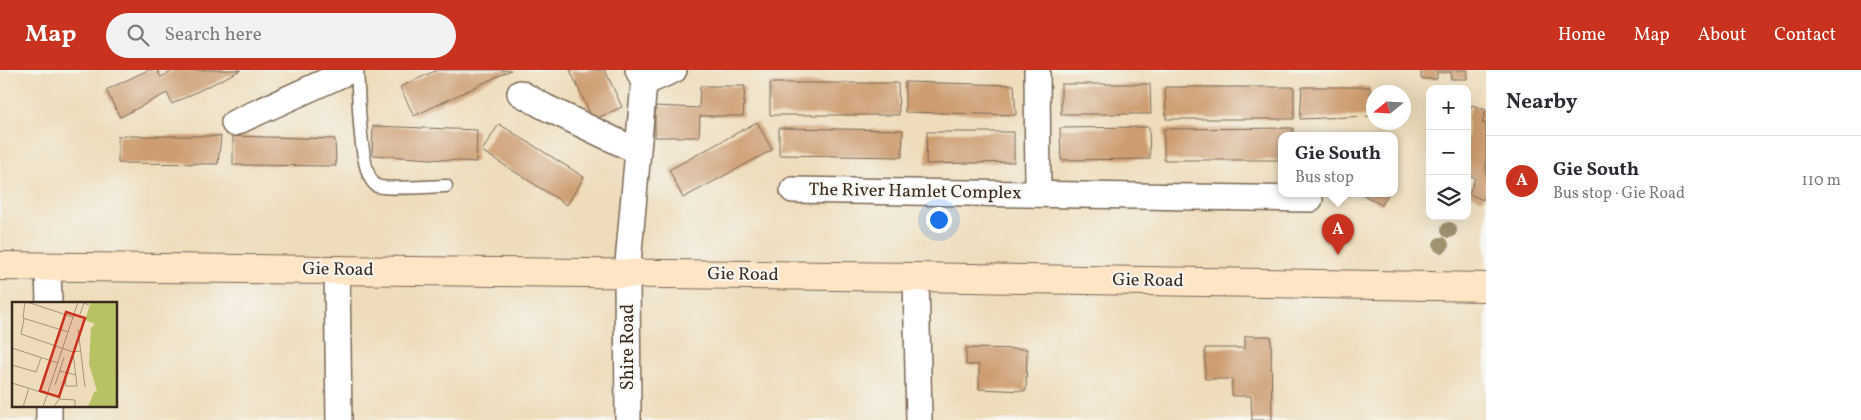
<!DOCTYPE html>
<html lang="en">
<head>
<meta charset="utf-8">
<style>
  :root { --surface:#fff; --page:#f2f2f3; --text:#2b2b33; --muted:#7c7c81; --line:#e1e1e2; --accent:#c8321e }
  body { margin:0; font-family:Vollkorn,serif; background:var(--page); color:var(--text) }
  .controls { position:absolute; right:15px; top:15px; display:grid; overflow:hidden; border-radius:10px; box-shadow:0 5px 20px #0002 }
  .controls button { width:45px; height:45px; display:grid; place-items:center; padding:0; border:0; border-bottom:1px solid var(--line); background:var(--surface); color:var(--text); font:25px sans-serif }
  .compass { position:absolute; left:1366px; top:15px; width:45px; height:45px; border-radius:50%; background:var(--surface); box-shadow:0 5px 20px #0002; rotate:252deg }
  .you { position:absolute; left:938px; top:149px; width:18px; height:18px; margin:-12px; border:4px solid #fff; border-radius:50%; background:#1a73e8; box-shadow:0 0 0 8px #1a73e833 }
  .badge { display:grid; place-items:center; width:32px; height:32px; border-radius:50%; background:var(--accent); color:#fff; font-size:16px; font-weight:700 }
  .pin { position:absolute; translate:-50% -41px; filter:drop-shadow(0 1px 2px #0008) }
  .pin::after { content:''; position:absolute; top:26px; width:18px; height:15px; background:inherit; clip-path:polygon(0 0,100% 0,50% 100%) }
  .popup { position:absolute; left:1278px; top:62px; width:120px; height:65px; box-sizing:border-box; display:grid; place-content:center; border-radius:10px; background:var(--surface); filter:drop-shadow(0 1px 4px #0005); font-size:16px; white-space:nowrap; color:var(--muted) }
  .popup b { font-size:19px; color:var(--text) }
  .popup::after { content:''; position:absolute; left:50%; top:100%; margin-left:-10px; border:10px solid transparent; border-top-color:var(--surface) }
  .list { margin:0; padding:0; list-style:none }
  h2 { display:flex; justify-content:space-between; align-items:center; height:65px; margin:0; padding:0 20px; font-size:21px }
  h2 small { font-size:16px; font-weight:400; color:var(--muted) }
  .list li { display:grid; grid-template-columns:32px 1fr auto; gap:15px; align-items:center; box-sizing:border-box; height:90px; padding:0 20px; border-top:1px solid var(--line) }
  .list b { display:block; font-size:19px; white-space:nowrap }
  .list p { margin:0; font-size:16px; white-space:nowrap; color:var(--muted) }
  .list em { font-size:16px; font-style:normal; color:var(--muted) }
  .icon { flex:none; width:28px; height:28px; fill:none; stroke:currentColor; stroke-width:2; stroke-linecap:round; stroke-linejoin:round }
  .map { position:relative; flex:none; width:1486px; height:350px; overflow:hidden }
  header { display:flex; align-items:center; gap:30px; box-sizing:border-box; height:70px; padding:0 25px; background:var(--accent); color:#fff }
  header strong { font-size:24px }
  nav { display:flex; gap:28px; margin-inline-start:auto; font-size:18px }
  .search { width:350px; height:45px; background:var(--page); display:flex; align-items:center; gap:12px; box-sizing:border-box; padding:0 18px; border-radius:28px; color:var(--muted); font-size:19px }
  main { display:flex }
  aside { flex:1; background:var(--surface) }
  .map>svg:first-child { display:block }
  .building { fill:#cd9c70 }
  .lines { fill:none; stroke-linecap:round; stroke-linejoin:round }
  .lane-casing { stroke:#7a6855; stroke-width:15 }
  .street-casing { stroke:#7a6855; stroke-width:28 }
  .secondary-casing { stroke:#7a6855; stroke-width:30 }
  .lane { stroke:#fff; stroke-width:12 }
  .street { stroke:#fff; stroke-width:25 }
  .secondary { stroke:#fde5c5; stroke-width:28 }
  .tree { fill:#a09370 }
  .labels { text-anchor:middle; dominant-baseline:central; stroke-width:4; stroke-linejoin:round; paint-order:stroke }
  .street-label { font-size:18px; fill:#3b2a1e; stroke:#f6f6f2 }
  .inset-road { fill:none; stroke:#a6957c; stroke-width:1 }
  .view { fill:#c8321e; fill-opacity:0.15; stroke:#c8321e; stroke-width:2.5 }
  .inset-edge { fill:none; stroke:#3b2a1e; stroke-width:2.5 }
</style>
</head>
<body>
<header>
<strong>Map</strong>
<div class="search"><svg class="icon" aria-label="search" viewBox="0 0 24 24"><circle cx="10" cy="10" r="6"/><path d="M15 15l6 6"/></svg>Search here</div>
<nav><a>Home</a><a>Map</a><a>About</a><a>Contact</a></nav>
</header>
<main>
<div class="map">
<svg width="1486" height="350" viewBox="0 0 1486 350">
  <rect width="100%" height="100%" fill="#f6f6f2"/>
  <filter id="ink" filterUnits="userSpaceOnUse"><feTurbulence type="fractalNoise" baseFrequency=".02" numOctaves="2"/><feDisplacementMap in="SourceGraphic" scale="10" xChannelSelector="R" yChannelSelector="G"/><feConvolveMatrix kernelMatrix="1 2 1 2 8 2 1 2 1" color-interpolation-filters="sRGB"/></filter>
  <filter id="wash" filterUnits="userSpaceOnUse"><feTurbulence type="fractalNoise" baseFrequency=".0096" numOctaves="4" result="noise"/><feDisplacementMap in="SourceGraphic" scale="20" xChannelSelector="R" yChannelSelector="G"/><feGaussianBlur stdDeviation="1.12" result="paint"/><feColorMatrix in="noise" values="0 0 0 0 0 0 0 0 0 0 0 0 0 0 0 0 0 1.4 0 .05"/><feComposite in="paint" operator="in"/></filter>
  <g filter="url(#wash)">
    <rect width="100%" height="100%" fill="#eedcba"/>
    <g id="blocks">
      <g class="building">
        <polygon points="148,0 157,0 161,7 175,0 241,0 172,34 167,23 120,47 106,20"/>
        <polygon points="437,0 511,0 414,46 400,17"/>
        <polygon points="570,0 605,0 622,37 593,50"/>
        <polygon points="1421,0 1467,0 1467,9 1451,9 1451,2 1437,2 1437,9 1421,9"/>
        <polygon points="905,12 1014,15 1016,45 905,42"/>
        <polygon points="770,13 898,13 899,45 770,45"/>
        <polygon points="1061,14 1150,14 1151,44 1061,44"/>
        <polygon points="700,16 745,16 743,46 700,46 699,67 655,67 655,36 699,38"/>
        <polygon points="1165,17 1294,17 1294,49 1166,49"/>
        <polygon points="1302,17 1370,17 1371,46 1300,49"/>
        <polygon points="1472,35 1486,40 1482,53 1486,54 1486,122 1483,130 1469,124 1475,108 1467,104 1467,45"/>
        <polygon points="757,52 772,80 683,128 669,100"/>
        <polygon points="499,54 584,107 567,135 482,81"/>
        <polygon points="373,56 477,60 476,92 372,85"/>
        <polygon points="1149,57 1150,89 1061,90 1060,58"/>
        <polygon points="779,58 903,60 902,87 779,85"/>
        <polygon points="1293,58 1293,66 1282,66 1282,90 1164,90 1164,59"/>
        <polygon points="927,62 1014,62 1014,92 926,94"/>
        <polygon points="118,66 221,66 218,94 118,93"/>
        <polygon points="233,66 335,69 336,96 233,95"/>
        <polygon points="1362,124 1388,124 1382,135"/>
        <polygon points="1245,266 1271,266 1272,350 1252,350 1251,326 1232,326 1232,309 1205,309 1205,278 1245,278"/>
        <polygon points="966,278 1027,279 1026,321 979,319 979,295 966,295"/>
      </g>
    </g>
  </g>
  <g filter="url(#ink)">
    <use href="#blocks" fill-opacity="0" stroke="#7a6855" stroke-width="1"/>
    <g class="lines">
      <g class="lane-casing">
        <path id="lane" d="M 357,0 C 359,21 358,106 377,116 C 386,120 433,116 446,116"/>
      </g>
      <g class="street-casing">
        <g id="street">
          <polyline points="1037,0 1038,123"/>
          <polyline points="644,13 674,0"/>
          <polyline points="520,23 545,37 637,81"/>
          <polyline points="234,53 351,0"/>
          <polyline points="793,120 1310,129"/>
          <polyline points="48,197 49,234"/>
          <polyline points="337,200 339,350"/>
          <polyline points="916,207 919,350"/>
          <polyline points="49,336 49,350"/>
          <polyline points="628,350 627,204 644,13 638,0"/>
        </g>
      </g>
      <g class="secondary-casing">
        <polyline id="secondary" points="0,196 916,207 1486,217"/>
      </g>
      <use href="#lane" class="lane"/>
      <use href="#street" class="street"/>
      <use href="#secondary" class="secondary"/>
    </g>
    <g class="tree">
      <circle cx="1449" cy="160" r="8"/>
      <circle cx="1441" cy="175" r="8"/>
    </g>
  </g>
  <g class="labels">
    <g class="street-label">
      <text transform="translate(915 122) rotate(1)">The River Hamlet Complex</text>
      <text transform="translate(338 200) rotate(1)">Gie Road</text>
      <text transform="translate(743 205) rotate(1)">Gie Road</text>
      <text transform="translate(1148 211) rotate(1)">Gie Road</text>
      <text transform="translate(628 277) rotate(-90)">Shire Road</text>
    </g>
  </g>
  <g transform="translate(12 232)">
    <rect width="105" height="105" fill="#eedcba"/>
    <path d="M 79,0 L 105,0 L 105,105 L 76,105 L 82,90 L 85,89 L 77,62 L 79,26 L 83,22 L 73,18 Z" fill="#b6c264"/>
    <path class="inset-road" d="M 13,0 L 11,16 L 56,30M 15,0 L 61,15M 68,12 L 72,1 L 77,3M 12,17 L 9,32 L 61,50 L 68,49M 66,27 L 73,85M 0,46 L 46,61M 0,63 L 24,70 L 29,56M 48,69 L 64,73M 54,78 L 53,84 L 65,84 L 61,50M 0,81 L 35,92M 43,83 L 52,56M 11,105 L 17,86M 31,105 L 66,0M 42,105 L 47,97 L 63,98 L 63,105"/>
    <path class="view" d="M 54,10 L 73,16 L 47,95 L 28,89 Z"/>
    <rect width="105" height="105" class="inset-edge"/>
  </g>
</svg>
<div class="controls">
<button>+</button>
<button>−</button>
<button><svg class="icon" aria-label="layers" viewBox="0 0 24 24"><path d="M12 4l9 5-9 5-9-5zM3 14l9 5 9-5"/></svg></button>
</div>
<svg class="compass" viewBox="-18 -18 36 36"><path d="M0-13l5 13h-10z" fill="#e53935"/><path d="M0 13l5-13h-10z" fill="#7c7c81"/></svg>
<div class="you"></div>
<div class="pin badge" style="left:1338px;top:185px">A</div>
<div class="popup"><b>Gie South</b>Bus stop</div>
</div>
<aside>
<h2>Nearby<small></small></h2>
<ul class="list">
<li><span class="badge">A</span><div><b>Gie South</b><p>Bus stop · Gie Road</p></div><em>110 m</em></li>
</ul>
</aside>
</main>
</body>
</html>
